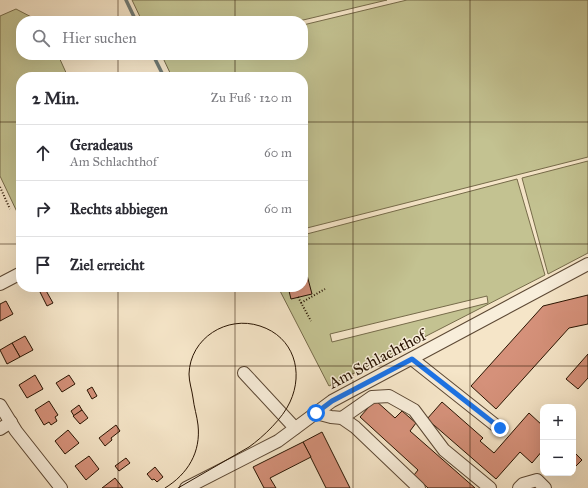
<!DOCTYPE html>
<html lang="de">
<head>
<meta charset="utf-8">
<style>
  :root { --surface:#fff; --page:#f2f2f3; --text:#2b2b33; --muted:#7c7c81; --line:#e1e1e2 }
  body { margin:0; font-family:"IM FELL Great Primer",serif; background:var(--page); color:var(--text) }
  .controls { position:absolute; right:12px; bottom:12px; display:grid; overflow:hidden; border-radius:8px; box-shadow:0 4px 16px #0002 }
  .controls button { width:36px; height:36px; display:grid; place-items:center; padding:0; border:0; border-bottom:1px solid var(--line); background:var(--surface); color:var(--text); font:20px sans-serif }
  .stop { position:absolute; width:12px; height:12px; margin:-9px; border:3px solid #1a73e8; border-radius:50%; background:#fff }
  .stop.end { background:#1a73e8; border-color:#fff; box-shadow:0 1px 4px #0008 }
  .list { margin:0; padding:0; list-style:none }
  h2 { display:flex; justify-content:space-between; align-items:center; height:52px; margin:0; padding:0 16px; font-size:17px }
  h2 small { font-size:13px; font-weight:400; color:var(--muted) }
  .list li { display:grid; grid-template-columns:26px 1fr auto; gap:12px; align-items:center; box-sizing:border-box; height:56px; padding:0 16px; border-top:1px solid var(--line) }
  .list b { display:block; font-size:15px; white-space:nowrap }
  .list p { margin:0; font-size:13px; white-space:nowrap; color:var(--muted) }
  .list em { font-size:13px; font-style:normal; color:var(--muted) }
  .icon { flex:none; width:22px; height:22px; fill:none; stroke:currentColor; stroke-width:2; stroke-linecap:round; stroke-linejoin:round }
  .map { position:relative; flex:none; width:588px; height:488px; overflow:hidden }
  .search { position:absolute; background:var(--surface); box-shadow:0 4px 16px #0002; left:16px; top:16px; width:292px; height:44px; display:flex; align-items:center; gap:10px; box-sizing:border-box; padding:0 14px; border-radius:16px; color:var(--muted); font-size:15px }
  .panel { position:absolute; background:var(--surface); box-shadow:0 4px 16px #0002; left:16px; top:72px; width:292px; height:220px; border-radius:16px }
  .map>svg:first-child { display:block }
  .green { fill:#c3c291; stroke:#766b4a; fill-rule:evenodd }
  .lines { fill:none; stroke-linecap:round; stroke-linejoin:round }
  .stream { stroke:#707973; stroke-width:3.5 }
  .building { fill:#d5917a; stroke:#291402 }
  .minor-casing { stroke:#5c4834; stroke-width:14 }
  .path { stroke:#291402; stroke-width:2; stroke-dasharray:1 2; stroke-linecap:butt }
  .minor { stroke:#f8eedb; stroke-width:12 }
  .tram { stroke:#291402; stroke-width:1 }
  .route { stroke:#1a73e8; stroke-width:5 }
  .grid { fill:none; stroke:#291402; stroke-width:1; stroke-opacity:0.55 }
  .labels { text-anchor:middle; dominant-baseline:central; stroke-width:3; stroke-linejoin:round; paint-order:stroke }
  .street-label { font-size:16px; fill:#291402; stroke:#f8eedb }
</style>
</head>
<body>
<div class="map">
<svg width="588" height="488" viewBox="0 0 588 488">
  <rect width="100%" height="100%" fill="#f5e5c8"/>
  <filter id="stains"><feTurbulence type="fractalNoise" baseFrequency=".005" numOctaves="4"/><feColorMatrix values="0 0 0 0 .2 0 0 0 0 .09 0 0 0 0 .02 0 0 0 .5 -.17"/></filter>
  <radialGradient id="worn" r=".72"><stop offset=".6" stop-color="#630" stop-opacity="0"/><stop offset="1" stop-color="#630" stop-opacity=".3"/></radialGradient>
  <g class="green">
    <polygon points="132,0 387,0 299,21 142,21"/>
    <polygon points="407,0 588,0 588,157 303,229 303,77 172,77 163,58 175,55 303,55 303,25"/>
    <polygon points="16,9 39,21 21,21 21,55 58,55 68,77 21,77 21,212 18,214 0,176 0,16"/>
    <polygon points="588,161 588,253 548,274 522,178"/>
    <path d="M 517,179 L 545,275 L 329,386 L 278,287 L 303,287 L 303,235 ZM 487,296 L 488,303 L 332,342 L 330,334 Z"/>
  </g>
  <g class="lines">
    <g class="stream">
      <polyline points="126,0 136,21"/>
      <polyline points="153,55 164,77"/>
    </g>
  </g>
  <g class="building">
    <polygon points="303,260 312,294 291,299 288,287 303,287"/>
    <polygon points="44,287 53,303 47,306 39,290"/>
    <polygon points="588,295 588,324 569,328 496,409 471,386 543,306"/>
    <polygon points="6,301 13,314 0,321 0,304"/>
    <polygon points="25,336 33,350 20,357 12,343"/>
    <polygon points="12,343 20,357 7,364 0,350"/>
    <polygon points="588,354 588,378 578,389 566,379"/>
    <polygon points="35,375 43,389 27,398 19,385"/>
    <polygon points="69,375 75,384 62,392 56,383"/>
    <polygon points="92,387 97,396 92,399 87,390"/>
    <polygon points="375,400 395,418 402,411 416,423 410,431 475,488 428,488 414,475 418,470 360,417"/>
    <polygon points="49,401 58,415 55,417 57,421 51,425 49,422 44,425 35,410"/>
    <polygon points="442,402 483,438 480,441 494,453 529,413 543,426 543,450 532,463 520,452 496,479 427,419"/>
    <polygon points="79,405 82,410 74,416 71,411"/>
    <polygon points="82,410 88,418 80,424 73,416"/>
    <polygon points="116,425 120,431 111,438 112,440 105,446 99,438"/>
    <polygon points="68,430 79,443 65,454 55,441"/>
    <polygon points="322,432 350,488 326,488 303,442"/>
    <polygon points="303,442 311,457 270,478 276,488 264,488 253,467"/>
    <polygon points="573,451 582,460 574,468 573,468"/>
    <polygon points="89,456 99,469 86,480 75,466"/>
    <polygon points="126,458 130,463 119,471 115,466"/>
    <polygon points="155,467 163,477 157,482 154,479 152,480 147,474"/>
    <polygon points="115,478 123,488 102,488"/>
  </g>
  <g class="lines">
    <g class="minor-casing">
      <g id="minor">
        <polyline points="0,284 21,273"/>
        <polyline points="412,359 499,428"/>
        <polyline points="244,373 295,428"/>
        <polyline points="0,405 16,431 61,488"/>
        <polyline points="316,413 331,417 342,418 355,427 419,488"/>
        <polyline points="342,418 372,397 389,396 414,410 444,450 490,488"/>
        <polyline points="0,429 11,422"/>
        <polyline points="186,488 278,441 332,401 588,264"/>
        <polyline points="519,488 523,484 537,480 545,488"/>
      </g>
    </g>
    <g class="path">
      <polyline points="0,187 10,209"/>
      <polyline points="298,297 311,321"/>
      <polyline points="301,303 325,289"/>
    </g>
    <use href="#minor" class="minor"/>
    <path class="tram" d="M 165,488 C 188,474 201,452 198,425 C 197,416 194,407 193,398 C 192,390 189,382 189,374 C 190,338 227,315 260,326 C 294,337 304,372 290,402 C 283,418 263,437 249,447 L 178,488"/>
  </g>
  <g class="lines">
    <polyline class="route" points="316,413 332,401 412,359 500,428"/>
  </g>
  <path class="grid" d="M 118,0 L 118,21M 235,0 L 235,21M 353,0 L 353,488M 470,0 L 470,488M 118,55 L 118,77M 235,55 L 235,77M 0,122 L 21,122M 303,122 L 588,122M 0,244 L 21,244M 303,244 L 588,244M 118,287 L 118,488M 235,287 L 235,488M 0,366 L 588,366"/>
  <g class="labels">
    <g class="street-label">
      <text transform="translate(377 359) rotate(-28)">Am Schlachthof</text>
    </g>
  </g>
  <rect width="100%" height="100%" filter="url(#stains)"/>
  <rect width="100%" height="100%" fill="url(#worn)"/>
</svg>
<div class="controls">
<button>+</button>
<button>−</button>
</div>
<div class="stop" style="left:316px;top:413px"></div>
<div class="stop end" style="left:500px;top:428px"></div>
<div class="search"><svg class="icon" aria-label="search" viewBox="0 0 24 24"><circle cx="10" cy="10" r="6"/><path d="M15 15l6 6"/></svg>Hier suchen</div>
<section class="panel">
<h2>2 Min.<small>Zu Fuß · 120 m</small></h2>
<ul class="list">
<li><svg class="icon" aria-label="ahead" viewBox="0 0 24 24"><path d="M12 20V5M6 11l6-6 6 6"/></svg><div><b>Geradeaus</b><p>Am Schlachthof</p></div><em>60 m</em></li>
<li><svg class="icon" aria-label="right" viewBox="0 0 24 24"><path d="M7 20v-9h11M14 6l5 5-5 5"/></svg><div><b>Rechts abbiegen</b></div><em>60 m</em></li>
<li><svg class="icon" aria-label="arrive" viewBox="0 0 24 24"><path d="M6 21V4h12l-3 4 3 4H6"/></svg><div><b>Ziel erreicht</b></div></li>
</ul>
</section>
</div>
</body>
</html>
